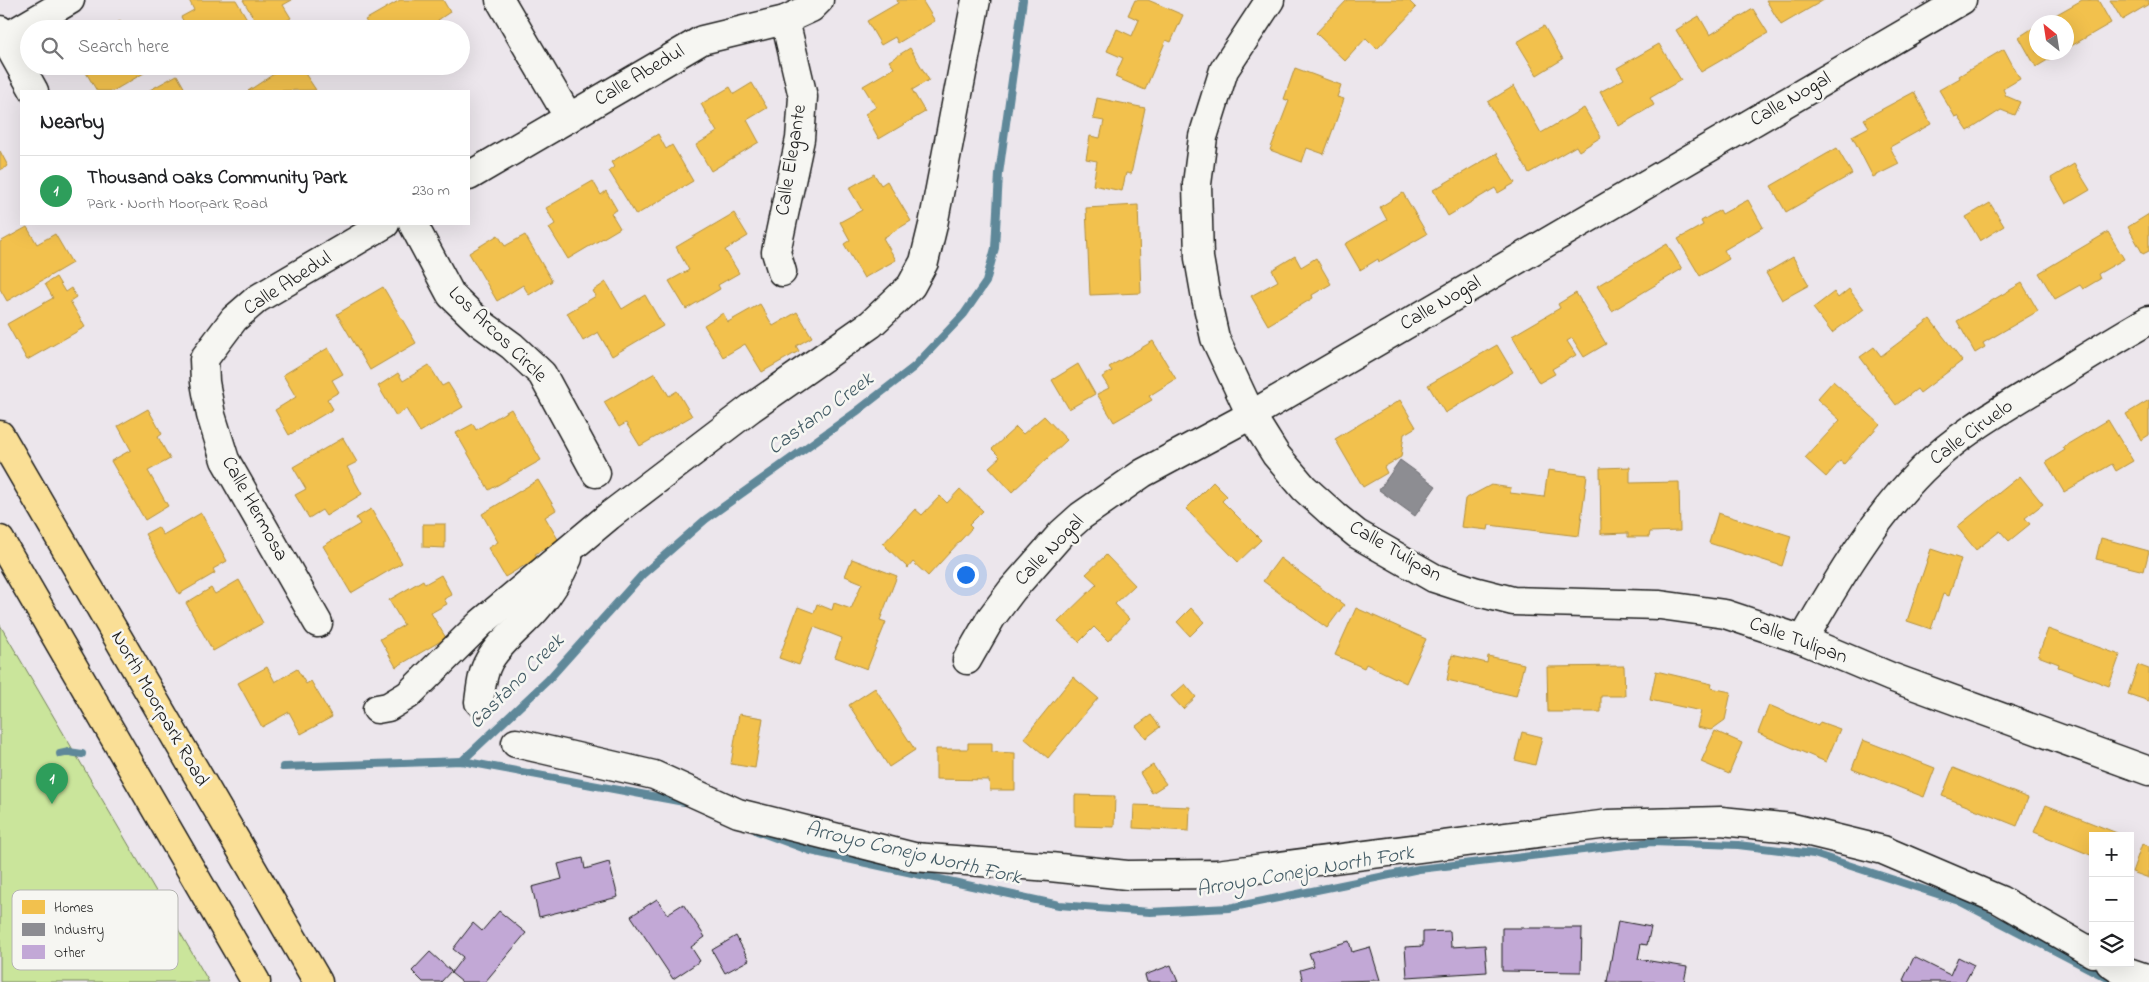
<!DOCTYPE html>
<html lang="en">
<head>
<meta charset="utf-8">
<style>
  :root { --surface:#fff; --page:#f2f2f2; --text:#202124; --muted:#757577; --line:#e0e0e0; --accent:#d1495b }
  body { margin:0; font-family:"Indie Flower",sans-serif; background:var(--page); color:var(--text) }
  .controls { position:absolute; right:15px; bottom:15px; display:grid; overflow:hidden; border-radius:0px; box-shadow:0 5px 20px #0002 }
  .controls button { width:45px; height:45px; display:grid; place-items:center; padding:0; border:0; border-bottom:1px solid var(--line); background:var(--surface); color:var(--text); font:25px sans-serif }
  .compass { position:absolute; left:2029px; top:15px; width:45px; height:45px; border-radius:50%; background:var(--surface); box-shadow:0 5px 20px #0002; rotate:330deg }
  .you { position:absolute; left:965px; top:574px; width:18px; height:18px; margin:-12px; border:4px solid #fff; border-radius:50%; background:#1a73e8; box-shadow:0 0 0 8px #1a73e833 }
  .badge { display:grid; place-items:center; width:32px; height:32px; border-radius:50%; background:var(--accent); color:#fff; font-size:16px; font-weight:700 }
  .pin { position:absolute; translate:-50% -41px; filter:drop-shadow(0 1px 2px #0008) }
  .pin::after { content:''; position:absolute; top:26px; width:18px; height:15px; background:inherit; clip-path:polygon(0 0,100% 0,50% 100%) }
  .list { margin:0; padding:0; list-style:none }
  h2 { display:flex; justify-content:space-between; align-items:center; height:65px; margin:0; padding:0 20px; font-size:21px }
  h2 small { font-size:16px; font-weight:400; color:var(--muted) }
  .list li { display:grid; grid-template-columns:32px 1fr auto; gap:15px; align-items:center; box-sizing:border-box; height:70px; padding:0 20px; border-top:1px solid var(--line) }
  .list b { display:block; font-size:19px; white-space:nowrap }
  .list p { margin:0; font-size:16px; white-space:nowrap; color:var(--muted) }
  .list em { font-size:16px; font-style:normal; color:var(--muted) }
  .icon { flex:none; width:28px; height:28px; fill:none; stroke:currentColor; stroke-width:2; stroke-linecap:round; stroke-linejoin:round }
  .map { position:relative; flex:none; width:2149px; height:982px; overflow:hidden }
  .search { position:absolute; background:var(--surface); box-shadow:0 5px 20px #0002; left:20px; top:20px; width:450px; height:55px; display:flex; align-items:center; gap:12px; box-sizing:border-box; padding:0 18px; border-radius:28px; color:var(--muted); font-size:19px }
  .panel { position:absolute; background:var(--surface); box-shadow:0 5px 20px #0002; left:20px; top:90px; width:450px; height:135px; border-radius:0px }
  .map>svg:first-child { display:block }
  .green { fill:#cae59b; stroke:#73805c }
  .homes { fill:#f2c14e; stroke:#b2903f }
  .industry { fill:#8d8d92; stroke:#6b6b6f }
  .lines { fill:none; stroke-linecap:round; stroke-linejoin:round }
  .stream { stroke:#5f8899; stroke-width:8 }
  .building { fill:#c2a8d6; stroke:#1c1c1c }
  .minor-casing { stroke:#1c1c1c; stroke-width:31 }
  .major-casing { stroke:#1c1c1c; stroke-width:31 }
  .minor { stroke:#f6f6f2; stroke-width:28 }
  .major { stroke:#fadf96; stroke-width:28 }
  .labels { text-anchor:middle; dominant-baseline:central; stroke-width:5; stroke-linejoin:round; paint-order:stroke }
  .street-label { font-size:20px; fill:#1c1c1c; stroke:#f6f6f2 }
  .water-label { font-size:21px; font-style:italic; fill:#435b65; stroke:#f6f6f2 }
  .key { fill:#f6f6f2; stroke:#b5b5b2; stroke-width:1 }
  .key-label { font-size:14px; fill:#1c1c1c }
</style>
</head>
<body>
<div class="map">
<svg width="2149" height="982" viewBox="0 0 2149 982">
  <rect width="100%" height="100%" fill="#ece6ec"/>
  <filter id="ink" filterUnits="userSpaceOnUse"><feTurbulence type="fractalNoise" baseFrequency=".02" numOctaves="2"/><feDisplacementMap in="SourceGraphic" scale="10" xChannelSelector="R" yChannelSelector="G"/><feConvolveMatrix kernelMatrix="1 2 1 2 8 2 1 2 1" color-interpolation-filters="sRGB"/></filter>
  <g filter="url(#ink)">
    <polygon class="green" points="0,625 209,982 0,982"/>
    <g class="homes">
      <polygon points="189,0 236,0 253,29 188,29 181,17 194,10"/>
      <polygon points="243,0 292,0 283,5 291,18 273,29 260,29"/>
      <polygon points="400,0 443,0 450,12 438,20 443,29 371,29 365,20"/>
      <polygon points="897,0 922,0 935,21 898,43 895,37 881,45 867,21 898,3"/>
      <polygon points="1135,0 1148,0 1183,15 1171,42 1166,40 1145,90 1115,77 1123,58 1107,51 1117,29 1132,36 1139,20 1128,15"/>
      <polygon points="1347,0 1408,0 1416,8 1377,49 1366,38 1345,61 1316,33"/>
      <polygon points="1766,0 1824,0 1781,25"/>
      <polygon points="2082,0 2098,0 2111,23 2066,49 2066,22 2043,22"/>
      <polygon points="2110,0 2149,0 2149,4 2122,20"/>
      <polygon points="1753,9 1768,33 1701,72 1676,30 1699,16 1710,35"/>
      <polygon points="120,21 125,29 107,29"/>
      <polygon points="1544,26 1563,59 1537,75 1517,42"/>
      <polygon points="2036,26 2036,52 2061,52 2036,67 2019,37"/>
      <polygon points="1659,44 1681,80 1650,98 1654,105 1619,126 1600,92 1624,79 1617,68"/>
      <polygon points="910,48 929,80 912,90 925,112 879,139 865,114 876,107 863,86 894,68 889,61"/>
      <polygon points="2004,49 2020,79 2003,89 2006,96 2020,102 2014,115 2001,110 1968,131 1958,116 1955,117 1939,90 1960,78 1959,76"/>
      <polygon points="82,66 156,66 113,91 97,91"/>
      <polygon points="286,66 300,66 316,90 248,91"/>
      <polygon points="1295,68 1341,85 1337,97 1344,99 1324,154 1307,148 1302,162 1270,150 1289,101 1284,99"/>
      <polygon points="177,75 186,91 148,91"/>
      <polygon points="752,83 767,108 747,120 759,142 711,171 696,145 717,132 701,104 730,87 734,94"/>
      <polygon points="1514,86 1541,133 1584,108 1601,137 1579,151 1576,146 1529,173 1488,102"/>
      <polygon points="1914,92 1931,124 1890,147 1899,164 1873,177 1852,136 1869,127 1864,119"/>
      <polygon points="1097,98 1145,108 1131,174 1126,173 1122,191 1093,185 1097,161 1086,159 1090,136 1100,138 1104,121 1093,119"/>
      <polygon points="658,134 666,149 672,145 693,181 636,215 609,171 614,167 611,162"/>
      <polygon points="1837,148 1852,174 1786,212 1771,186"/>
      <polygon points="0,151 8,166 0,170"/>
      <polygon points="1497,153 1515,183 1498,193 1495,188 1448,216 1433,190"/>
      <polygon points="2074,164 2090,190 2066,204 2051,178"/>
      <polygon points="874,174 881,185 887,181 911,221 883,238 896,260 864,278 844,244 850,240 840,222 862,210 849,188"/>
      <polygon points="593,181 601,195 606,191 617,210 611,213 620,228 568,259 549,228 555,224 546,208"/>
      <polygon points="1403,193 1427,234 1379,262 1378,259 1360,270 1345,244 1387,220 1380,207"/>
      <polygon points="1748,200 1763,227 1724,250 1729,259 1700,276 1678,239 1703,225 1701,221 1720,210 1722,214"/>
      <polygon points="1990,203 2004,226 1980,241 1966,217"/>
      <polygon points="1138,205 1141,293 1090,295 1086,208"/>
      <polygon points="734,213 748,236 725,250 739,273 718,285 720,289 686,309 669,281 689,270 676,247"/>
      <polygon points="2149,214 2149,251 2143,254 2128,227"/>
      <polygon points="27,227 37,244 55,234 72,263 7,301 0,289 0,242"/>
      <polygon points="2108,232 2124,259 2098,274 2100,279 2083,289 2080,285 2055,299 2039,273"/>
      <polygon points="498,235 505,246 525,235 552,281 529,295 523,285 497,301 469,253"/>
      <polygon points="1667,244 1682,269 1612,311 1597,286"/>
      <polygon points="1295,256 1301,267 1316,258 1331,284 1312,295 1313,298 1268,325 1251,296 1278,281 1272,270"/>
      <polygon points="1793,257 1809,285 1782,300 1766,273"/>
      <polygon points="56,277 65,292 71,288 76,297 70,301 85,327 27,360 7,324 53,298 45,284"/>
      <polygon points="606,282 622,309 645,295 663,326 612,356 598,332 583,341 567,313 596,296 593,291"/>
      <polygon points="2022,283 2038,311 1983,343 1985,347 1975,353 1957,321"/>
      <polygon points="383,287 416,343 370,370 337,314"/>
      <polygon points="1849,289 1864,309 1832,333 1813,308 1834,292 1838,298"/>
      <polygon points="1576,293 1606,344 1584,357 1572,338 1567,341 1576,355 1552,369 1555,374 1539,383 1512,336 1560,308 1558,304"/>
      <polygon points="760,304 773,326 797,312 812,337 796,346 799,351 762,372 745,344 723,357 704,325 723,313 728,322"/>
      <polygon points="1930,319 1962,361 1920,393 1917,389 1896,405 1860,357 1874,347 1881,356"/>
      <polygon points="1153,341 1176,379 1149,396 1152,400 1114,422 1097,394 1109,388 1102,377 1112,371 1109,367"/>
      <polygon points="1497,345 1513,372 1445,413 1428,385"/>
      <polygon points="328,348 343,374 332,380 339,392 327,399 333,409 289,435 275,410 296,397 283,375"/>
      <polygon points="1078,364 1095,394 1069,409 1052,380"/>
      <polygon points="429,365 442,386 448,383 463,407 420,432 406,409 396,416 378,386 398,373 403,381"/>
      <polygon points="655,373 669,396 677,391 692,416 640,446 626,423 619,427 604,402"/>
      <polygon points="1833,381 1880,424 1844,464 1840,461 1826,477 1805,458 1840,420 1817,399"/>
      <polygon points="1400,400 1416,427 1404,434 1401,457 1384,467 1387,473 1363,487 1335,439"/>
      <polygon points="2149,400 2149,435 2141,440 2126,414"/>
      <polygon points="148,409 162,434 158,437 170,459 148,471 168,506 145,520 111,461 131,450 118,426"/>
      <polygon points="511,409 541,460 489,490 456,433 473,424 476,430"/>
      <polygon points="1044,416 1067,440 1012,492 989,467 1000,457 992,449 1016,427 1023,434"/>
      <polygon points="2108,420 2133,461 2116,471 2112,464 2064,492 2046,462 2065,450 2063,447"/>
      <polygon points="343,438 357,462 347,467 362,494 326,516 322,510 309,518 295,495 306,489 293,467"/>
      <polygon points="1630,467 1630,483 1679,482 1680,531 1650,532 1649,537 1628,537 1628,533 1601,534 1600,468"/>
      <polygon points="1548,470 1587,475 1579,536 1489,525 1488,530 1461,527 1465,499 1491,485 1511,488 1510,493 1544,497"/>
      <polygon points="2020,476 2043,504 2025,518 2030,524 2009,541 2000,531 1976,550 1957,527"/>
      <polygon points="538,480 556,510 545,517 559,541 535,554 537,558 505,577 488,548 498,542 482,514"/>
      <polygon points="1213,482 1227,496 1222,501 1261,540 1238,562 1186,509"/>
      <polygon points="960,489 983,511 969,525 972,528 928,576 913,562 908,568 883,544 915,509 922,515 940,496 947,503"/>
      <polygon points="371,509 402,563 351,593 323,546 360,524 356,518"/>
      <polygon points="201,513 227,561 213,569 215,573 179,594 145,534 158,527 163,535"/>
      <polygon points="1718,513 1791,536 1782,566 1709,543"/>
      <polygon points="423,524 445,524 445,548 423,547"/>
      <polygon points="2101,538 2149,551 2144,571 2096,559"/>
      <polygon points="1931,549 1961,559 1949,596 1943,594 1931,629 1907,621"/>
      <polygon points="1106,555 1135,585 1115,604 1129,619 1108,641 1094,627 1079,642 1058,622 1097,584 1086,574"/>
      <polygon points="1280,558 1344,605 1327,628 1263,581"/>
      <polygon points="852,559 897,576 880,620 886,622 867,669 835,657 842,638 814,627 799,665 779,658 798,607 814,613 817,604 832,610 834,603 851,609 862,583 845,576"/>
      <polygon points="441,575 452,595 444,599 447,604 431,613 446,638 396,667 380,639 404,625 389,600 423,580 425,584"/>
      <polygon points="239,580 263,623 213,651 186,603 211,588 215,594"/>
      <polygon points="1191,608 1204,622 1190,636 1177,622"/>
      <polygon points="1356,608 1426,639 1406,683 1366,664 1364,668 1335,655"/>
      <polygon points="2048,629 2120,655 2109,686 2058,667 2059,664 2038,656"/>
      <polygon points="1452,655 1487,663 1488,656 1524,664 1516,696 1447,680"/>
      <polygon points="2138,665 2149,669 2149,701 2128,694"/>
      <polygon points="1624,666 1625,696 1601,696 1601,712 1548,712 1547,667"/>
      <polygon points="267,667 275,682 297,669 306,684 311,681 332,717 301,734 289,712 262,727 238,683"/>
      <polygon points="1656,671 1712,684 1711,688 1731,692 1725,720 1711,730 1697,727 1701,711 1650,700"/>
      <polygon points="1073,677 1098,698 1048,758 1024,738"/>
      <polygon points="1185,684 1196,697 1183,709 1171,696"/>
      <polygon points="875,688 915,750 889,767 849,705"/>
      <polygon points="1769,705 1818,726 1820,722 1840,729 1826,762 1758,733"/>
      <polygon points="739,714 763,718 755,768 731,764"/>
      <polygon points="1151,715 1160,727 1146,738 1136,726"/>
      <polygon points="1715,731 1742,743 1729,774 1701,762"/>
      <polygon points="1522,732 1542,737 1535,765 1515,760"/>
      <polygon points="1863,740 1935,768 1924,797 1852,769"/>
      <polygon points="968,743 992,743 992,752 1015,753 1015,790 990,790 989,780 936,779 936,749 968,749"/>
      <polygon points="1153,765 1166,784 1152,793 1140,773"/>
      <polygon points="1953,768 2028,798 2017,826 1942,796"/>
      <polygon points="1075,795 1115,796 1114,827 1075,826"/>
      <polygon points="1134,805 1190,807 1189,831 1133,828"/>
      <polygon points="2046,805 2117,833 2116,836 2093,836 2093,856 2034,832"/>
      <polygon points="2142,844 2149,846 2149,878 2132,872"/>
    </g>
    <polygon class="industry" points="1400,460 1436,486 1415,516 1379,490"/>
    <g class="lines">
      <g class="stream">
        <polyline points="60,754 69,752 82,754"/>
        <polyline points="462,761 548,680 642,575 706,519 856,412 914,367 964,314 986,282 995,248 999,174 1023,0"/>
        <polyline points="283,767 462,761 684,802"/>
        <polyline points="757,831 811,851 1059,905 1150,912 1229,908 1419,869 1652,842 1738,845 1814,854 1959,901 2115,982"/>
      </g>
    </g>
    <g class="building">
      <polygon points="583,858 585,869 609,862 618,897 539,917 532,887 562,879 558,864"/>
      <polygon points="657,899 667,914 683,904 705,937 691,947 700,961 673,979 631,916"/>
      <polygon points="499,911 526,933 485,982 462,982 451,973 463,957 453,949 473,923 482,931"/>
      <polygon points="1618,921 1651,927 1647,945 1641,944 1638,959 1687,967 1684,982 1607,982"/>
      <polygon points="1502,928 1582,928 1581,972 1502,971"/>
      <polygon points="1450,931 1451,947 1485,945 1487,972 1407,977 1405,947 1423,946 1423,932"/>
      <polygon points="736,936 749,960 725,973 712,950"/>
      <polygon points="1349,941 1352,952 1370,947 1380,980 1303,982 1300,970 1314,966 1309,953"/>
      <polygon points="430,952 451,971 441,982 423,982 412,971"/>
      <polygon points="1914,957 1950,975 1958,957 1974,965 1965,982 1906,982 1903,980"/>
      <polygon points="1171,965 1178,982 1147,982 1145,975"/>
    </g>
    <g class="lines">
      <g class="minor-casing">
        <g id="minor">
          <polyline points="500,0 569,118"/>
          <polyline points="1270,0 1224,70 1203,137 1197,184 1199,258 1206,298 1215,338 1251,415 1276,455 1304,488 1335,516 1357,534 1434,578 1474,591 1513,601 1660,605 1725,614 1803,640 1891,677 2149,771"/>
          <polyline points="0,30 34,91"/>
          <polyline points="5,38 70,0"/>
          <polyline points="469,176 702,40 785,20 811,8 819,0"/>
          <polyline points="413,224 451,295 479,322 512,346 542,374 596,473"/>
          <polyline points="782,272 776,252 800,139 803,97 785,20"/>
          <polyline points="318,623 225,460 211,415 205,382 204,359 234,319 257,299 385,224"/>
          <path d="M 1803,640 C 1837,581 1874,518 1922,470 C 1954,438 1994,414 2032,391 C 2071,367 2109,343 2149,320"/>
          <polyline points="967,660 991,618 1012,590 1062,533 1081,516 1143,473 1251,415 1962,0"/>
          <path d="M 479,702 C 481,688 482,673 489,661 C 501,640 523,625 538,607 C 551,592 560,576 568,558"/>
          <polyline points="377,709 388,707 408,695 481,623 609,516 751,408 871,324 911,286 924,262 933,225 976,0"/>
          <polyline points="516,743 654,775 738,813 914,857 1050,867 1127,875 1217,874 1608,824 1721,821 1793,828 1883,850 2000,900 2093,953"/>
          <polyline points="2110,963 2119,969 2149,979"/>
        </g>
      </g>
      <g class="major-casing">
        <g id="major">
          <polyline points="0,435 318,982"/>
          <polyline points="0,540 256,982"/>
        </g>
      </g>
      <use href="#minor" class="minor"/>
      <use href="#major" class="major"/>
    </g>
  </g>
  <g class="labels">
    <g class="street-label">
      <text transform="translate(640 76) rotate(-31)">Calle Abedul</text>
      <text transform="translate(1791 100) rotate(-30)">Calle Nogal</text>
      <text transform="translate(792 160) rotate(-81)">Calle Elegante</text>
      <text transform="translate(288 284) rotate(-33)">Calle Abedul</text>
      <text transform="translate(1441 304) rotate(-30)">Calle Nogal</text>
      <text transform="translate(497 335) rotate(44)">Los Arcos Circle</text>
      <text transform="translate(1972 433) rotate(-36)">Calle Ciruelo</text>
      <text transform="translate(254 509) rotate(61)">Calle Hermosa</text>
      <text transform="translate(1050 551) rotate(-46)">Calle Nogal</text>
      <text transform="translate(1395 552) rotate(30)">Calle Tulipan</text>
      <text transform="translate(1798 641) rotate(20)">Calle Tulipan</text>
      <text transform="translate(159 709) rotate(60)">North Moorpark Road</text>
    </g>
    <g class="water-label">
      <text transform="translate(821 414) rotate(-36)">Castano Creek</text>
      <text transform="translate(517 682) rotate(-45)">Castano Creek</text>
      <text transform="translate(913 854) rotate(13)">Arroyo Conejo North Fork</text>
      <text transform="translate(1305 872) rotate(-10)">Arroyo Conejo North Fork</text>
    </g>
  </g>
  <rect x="12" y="890" width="166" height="80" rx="8" class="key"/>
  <rect x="22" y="900" width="23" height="14" fill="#f2c14e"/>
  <rect x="22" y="923" width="23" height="13" fill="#8d8d92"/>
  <rect x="22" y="945" width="23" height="14" fill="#c2a8d6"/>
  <g class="key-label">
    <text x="54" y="912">Homes</text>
    <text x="54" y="934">Industry</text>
    <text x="54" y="957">Other</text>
  </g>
</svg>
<div class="controls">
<button>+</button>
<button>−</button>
<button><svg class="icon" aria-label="layers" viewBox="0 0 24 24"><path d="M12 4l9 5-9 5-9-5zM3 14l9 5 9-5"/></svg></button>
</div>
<svg class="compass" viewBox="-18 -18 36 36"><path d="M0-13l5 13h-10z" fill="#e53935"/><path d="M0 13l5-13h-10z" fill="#757577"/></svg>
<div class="you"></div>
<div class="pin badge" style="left:52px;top:804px;background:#2e9e5b">1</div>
<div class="search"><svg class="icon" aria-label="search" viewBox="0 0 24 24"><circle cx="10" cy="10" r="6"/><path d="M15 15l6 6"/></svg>Search here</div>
<section class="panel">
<h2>Nearby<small></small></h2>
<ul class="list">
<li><span class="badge" style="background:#2e9e5b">1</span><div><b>Thousand Oaks Community Park</b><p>Park · North Moorpark Road</p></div><em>230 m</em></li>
</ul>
</section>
</div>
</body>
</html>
